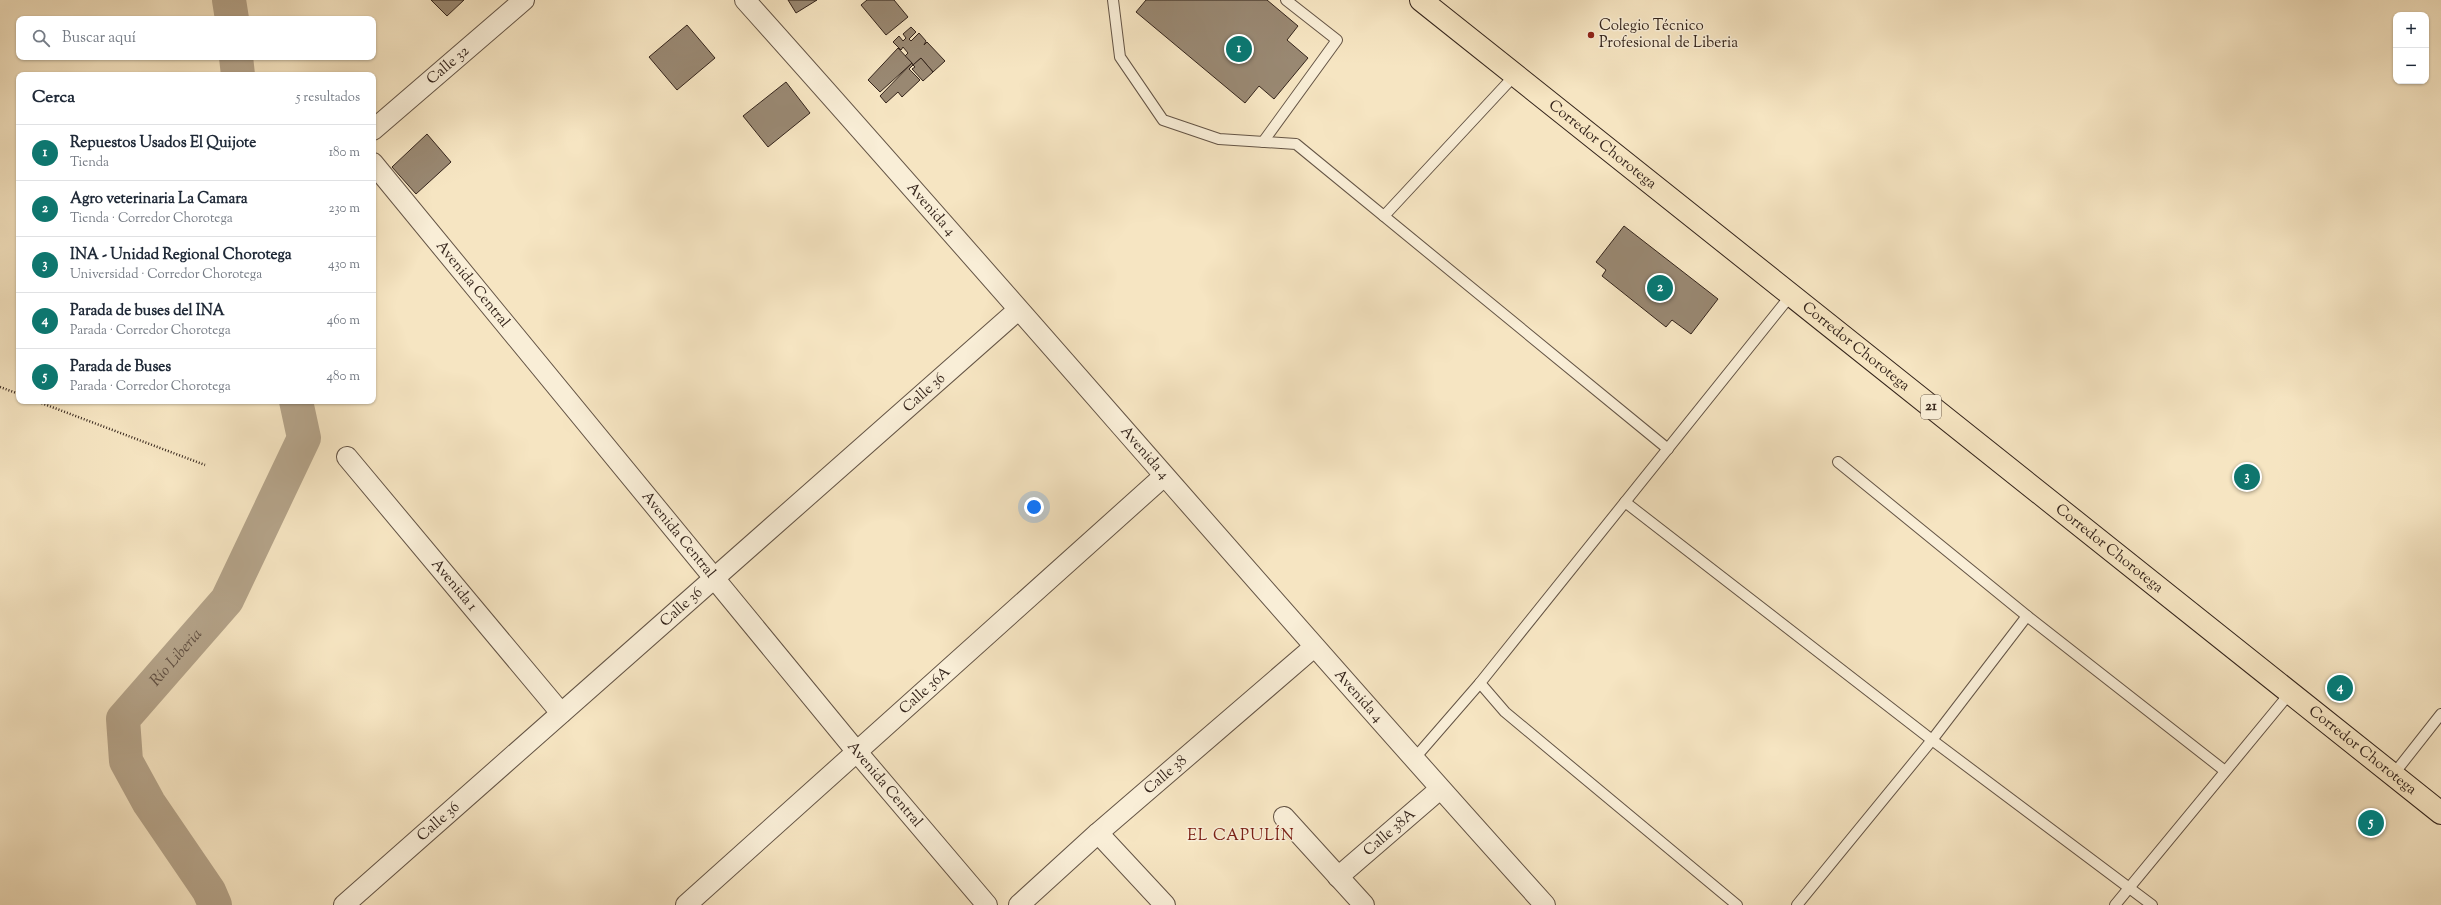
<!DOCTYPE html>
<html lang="es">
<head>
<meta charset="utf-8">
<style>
  :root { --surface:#fff; --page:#f6f6f7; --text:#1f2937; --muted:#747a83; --line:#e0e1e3; --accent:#0f766e }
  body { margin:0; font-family:"Sorts Mill Goudy",serif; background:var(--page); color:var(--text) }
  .controls { position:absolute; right:12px; top:12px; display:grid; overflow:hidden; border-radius:8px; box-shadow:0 1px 3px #0004 }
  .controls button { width:36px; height:36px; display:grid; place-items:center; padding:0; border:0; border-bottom:1px solid var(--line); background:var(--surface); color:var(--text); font:20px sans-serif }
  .you { position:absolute; left:1034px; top:507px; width:14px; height:14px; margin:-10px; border:3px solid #fff; border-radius:50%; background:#1a73e8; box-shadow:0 0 0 6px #1a73e833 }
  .badge { display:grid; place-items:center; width:26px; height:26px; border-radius:50%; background:var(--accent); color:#fff; font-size:13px; font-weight:700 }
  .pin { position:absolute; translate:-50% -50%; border:2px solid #fff; box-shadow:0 1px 4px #0006 }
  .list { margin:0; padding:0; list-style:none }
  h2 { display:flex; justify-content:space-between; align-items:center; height:52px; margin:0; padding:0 16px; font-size:17px }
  h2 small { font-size:13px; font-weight:400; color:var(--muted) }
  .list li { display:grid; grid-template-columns:26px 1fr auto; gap:12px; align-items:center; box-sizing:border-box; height:56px; padding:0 16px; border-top:1px solid var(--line) }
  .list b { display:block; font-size:15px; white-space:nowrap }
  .list p { margin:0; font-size:13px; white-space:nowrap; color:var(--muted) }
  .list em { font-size:13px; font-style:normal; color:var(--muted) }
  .icon { flex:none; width:22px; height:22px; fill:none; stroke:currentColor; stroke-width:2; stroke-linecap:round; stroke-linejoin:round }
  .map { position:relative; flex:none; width:2441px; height:905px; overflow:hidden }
  .search { position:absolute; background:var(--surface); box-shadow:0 1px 3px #0004; left:16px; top:16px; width:360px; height:44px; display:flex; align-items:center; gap:10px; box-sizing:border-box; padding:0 14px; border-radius:8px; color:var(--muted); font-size:15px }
  .panel { position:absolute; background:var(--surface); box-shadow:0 1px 3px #0004; left:16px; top:72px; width:360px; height:332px; border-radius:8px }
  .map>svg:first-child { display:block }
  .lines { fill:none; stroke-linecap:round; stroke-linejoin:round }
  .river { stroke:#b4a389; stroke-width:34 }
  .building { fill:#998872; stroke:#34241b }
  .service-casing { stroke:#645445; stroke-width:12 }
  .minor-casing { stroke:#645445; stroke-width:22 }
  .primary-casing { stroke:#34241b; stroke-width:24 }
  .path { stroke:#34241b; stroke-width:2.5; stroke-dasharray:1 2; stroke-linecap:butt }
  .service { stroke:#f9eed7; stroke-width:10 }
  .minor { stroke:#f9eed7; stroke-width:20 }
  .primary { stroke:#f6e5c2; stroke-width:22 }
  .poi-dot { fill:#8f2418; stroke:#f9eed7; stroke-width:1.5 }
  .labels { text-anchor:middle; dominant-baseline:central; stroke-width:3; stroke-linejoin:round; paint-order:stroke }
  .shield { fill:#f9eed7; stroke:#6f6153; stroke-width:1 }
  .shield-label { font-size:14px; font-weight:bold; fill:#34241b }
  .poi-label { font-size:15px; fill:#34241b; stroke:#f9eed7; text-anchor:start }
  .street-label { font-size:15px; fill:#34241b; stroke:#f9eed7 }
  .water-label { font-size:16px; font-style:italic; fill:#615042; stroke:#f9eed7 }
  .neighbourhood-label { font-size:16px; letter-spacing:1px; fill:#7a1f14; stroke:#f9eed7 }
</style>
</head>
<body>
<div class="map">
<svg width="2441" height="905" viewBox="0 0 2441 905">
  <rect width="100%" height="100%" fill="#f6e5c2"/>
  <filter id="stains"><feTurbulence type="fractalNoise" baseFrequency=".005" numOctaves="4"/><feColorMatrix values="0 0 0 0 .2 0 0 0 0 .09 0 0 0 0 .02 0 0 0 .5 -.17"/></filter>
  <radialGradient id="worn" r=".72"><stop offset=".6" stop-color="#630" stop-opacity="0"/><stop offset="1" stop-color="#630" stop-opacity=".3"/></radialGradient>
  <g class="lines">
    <g class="river">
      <polyline points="229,0 232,19"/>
      <polyline points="236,57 238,75"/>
      <path id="s1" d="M 215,905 L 209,891 L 149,803 L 126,761 L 123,719 L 227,600 L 304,438 L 296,401"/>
    </g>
  </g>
  <g class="building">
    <polygon points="431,0 464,0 447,16"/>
    <polygon points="788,0 817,0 796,13"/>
    <polygon points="867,0 894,0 908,17 886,35 861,5"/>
    <polygon points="1146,0 1267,0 1298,26 1287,40 1308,58 1274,99 1259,86 1245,103 1136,12"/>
    <polygon points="687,25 715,58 677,90 649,57"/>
    <polygon points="911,27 916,32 909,39 911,41 919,33 926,41 924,45 927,42 945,61 933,72 921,58 913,65 905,56 908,53 903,47 901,50 893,42 899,36 903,41 906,38 903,34"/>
    <polygon points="898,48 912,63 880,92 868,80"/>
    <polygon points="921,58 933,72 923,81 912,69 915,67 913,65"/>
    <polygon points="912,63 913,65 909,69 920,80 902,97 898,92 886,103 880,96"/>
    <polygon points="786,82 810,113 768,147 743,116"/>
    <polygon points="427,134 451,162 416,194 392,167"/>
    <polygon points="1624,226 1718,299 1691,334 1672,320 1666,327 1602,276 1606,270 1596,262"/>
  </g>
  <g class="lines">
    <g class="service-casing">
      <g id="service">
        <polyline points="1113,0 1120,57 1163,120 1219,139 1296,144 1668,449"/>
        <polyline points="1263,142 1337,40 1286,0"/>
        <polyline points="1384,216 1515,75"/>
        <polyline points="1838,462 2027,616 2225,771"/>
        <polyline points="1625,502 1932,740 2152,905"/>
        <polyline points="1414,759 1480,683"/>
        <polyline points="2393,775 2441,714"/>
        <polyline points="1737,905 1505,712 1480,683 1791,295"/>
        <polyline points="1797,905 1932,740 2027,616"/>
        <polyline points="2115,905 2290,693"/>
      </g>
    </g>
    <g class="minor-casing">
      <g id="minor">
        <path id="s2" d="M 745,0 C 1014,300 1275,606 1545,905"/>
        <path id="s3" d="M 373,130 L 524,0"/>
        <path id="s4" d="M 373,163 L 857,752 L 987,905"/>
        <path id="s5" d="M 347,457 L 561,713"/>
        <polyline points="1284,817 1364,905"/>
        <polyline points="1098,833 1165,905"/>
        <path id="s6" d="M 1338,877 L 1440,789"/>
        <path id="s7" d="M 344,905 L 1018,310"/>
        <path id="s8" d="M 686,905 L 1164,476"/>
        <path id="s9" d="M 1019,905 L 1098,833 L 1314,647"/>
      </g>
    </g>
    <g class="primary-casing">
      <g id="primary">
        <path id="s10" d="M 1421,0 L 2441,813"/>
      </g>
    </g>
    <g class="path">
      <polyline points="0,387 19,394"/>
      <polyline points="36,401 205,465"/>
    </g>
    <use href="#service" class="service"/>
    <use href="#minor" class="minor"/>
    <use href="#primary" class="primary"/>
  </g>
  <circle class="poi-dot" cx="1591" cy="35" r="4"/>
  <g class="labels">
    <rect class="shield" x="1921" y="395" width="20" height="24" rx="3"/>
    <g class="shield-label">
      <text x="1931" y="407">21</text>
    </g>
    <g class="poi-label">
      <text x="1599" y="26">Colegio Técnico<tspan x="1599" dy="17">Profesional de Liberia</tspan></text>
    </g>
    <g class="street-label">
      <text stroke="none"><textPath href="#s3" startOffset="99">Calle 32</textPath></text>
      <text stroke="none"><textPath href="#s10" startOffset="232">Corredor Chorotega</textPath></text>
      <text stroke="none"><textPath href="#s2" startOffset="280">Avenida 4</textPath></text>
      <text stroke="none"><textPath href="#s4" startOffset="157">Avenida Central</textPath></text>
      <text stroke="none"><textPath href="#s10" startOffset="556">Corredor Chorotega</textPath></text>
      <text stroke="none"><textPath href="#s7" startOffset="774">Calle 36</textPath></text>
      <text stroke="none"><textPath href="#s2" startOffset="604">Avenida 4</textPath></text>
      <text stroke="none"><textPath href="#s4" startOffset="481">Avenida Central</textPath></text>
      <text stroke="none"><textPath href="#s10" startOffset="880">Corredor Chorotega</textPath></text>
      <text stroke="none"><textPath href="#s5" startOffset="167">Avenida 1</textPath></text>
      <text stroke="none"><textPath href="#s7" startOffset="450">Calle 36</textPath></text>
      <text stroke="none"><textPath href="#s8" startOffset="321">Calle 36A</textPath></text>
      <text stroke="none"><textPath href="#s2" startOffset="928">Avenida 4</textPath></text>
      <text stroke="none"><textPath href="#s10" startOffset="1204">Corredor Chorotega</textPath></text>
      <text stroke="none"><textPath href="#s9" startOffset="196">Calle 38</textPath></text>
      <text stroke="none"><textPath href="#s4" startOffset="805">Avenida Central</textPath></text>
      <text stroke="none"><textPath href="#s7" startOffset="126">Calle 36</textPath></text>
      <text stroke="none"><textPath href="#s6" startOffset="68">Calle 38A</textPath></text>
    </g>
    <g class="water-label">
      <text stroke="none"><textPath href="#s1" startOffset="293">Río Liberia</textPath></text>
    </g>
    <g class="neighbourhood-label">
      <text x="1241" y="836">EL CAPULÍN</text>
    </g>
  </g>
  <rect width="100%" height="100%" filter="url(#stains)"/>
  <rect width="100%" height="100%" fill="url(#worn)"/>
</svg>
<div class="controls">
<button>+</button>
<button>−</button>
</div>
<div class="you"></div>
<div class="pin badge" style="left:1239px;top:49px">1</div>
<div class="pin badge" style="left:1660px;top:288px">2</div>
<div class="pin badge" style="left:2247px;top:477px">3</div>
<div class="pin badge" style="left:2340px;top:688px">4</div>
<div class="pin badge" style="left:2371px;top:823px">5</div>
<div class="search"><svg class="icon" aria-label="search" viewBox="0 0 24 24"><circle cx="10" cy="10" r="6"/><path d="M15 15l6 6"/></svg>Buscar aquí</div>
<section class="panel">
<h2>Cerca<small>5 resultados</small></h2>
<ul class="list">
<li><span class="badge">1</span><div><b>Repuestos Usados El Quijote</b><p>Tienda</p></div><em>180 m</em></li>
<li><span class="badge">2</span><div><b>Agro veterinaria La Camara</b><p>Tienda · Corredor Chorotega</p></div><em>230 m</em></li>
<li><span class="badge">3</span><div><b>INA - Unidad Regional Chorotega</b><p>Universidad · Corredor Chorotega</p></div><em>430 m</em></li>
<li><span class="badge">4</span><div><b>Parada de buses del INA</b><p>Parada · Corredor Chorotega</p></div><em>460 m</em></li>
<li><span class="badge">5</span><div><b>Parada de Buses</b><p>Parada · Corredor Chorotega</p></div><em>480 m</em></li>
</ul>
</section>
</div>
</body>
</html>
